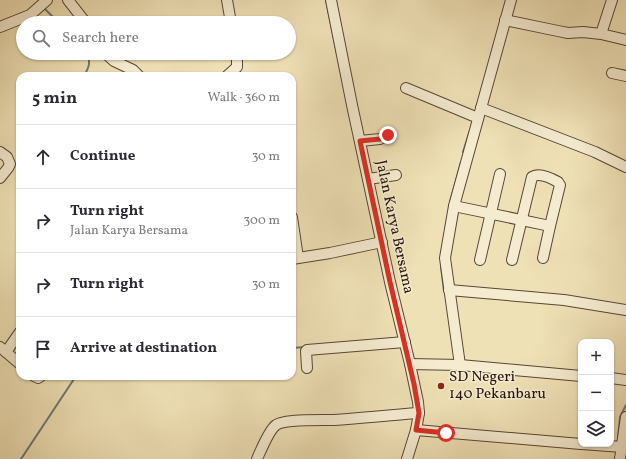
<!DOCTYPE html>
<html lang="en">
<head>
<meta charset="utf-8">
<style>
  :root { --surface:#fff; --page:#f2f2f3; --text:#2b2b33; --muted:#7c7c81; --line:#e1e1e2 }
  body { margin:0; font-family:Vollkorn,serif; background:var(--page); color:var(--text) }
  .controls { position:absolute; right:12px; bottom:12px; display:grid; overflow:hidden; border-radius:8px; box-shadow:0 1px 3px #0004 }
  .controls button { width:36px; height:36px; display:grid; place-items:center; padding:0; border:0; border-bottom:1px solid var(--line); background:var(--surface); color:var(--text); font:20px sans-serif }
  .stop { position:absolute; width:12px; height:12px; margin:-9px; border:3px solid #d93025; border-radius:50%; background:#fff }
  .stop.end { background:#d93025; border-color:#fff; box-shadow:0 1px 4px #0008 }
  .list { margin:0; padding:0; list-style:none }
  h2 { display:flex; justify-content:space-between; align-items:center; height:52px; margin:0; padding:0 16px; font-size:17px }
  h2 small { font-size:13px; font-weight:400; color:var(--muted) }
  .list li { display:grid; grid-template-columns:26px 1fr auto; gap:12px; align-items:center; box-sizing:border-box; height:64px; padding:0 16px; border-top:1px solid var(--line) }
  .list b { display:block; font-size:15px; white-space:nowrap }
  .list p { margin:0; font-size:13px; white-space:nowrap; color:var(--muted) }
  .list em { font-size:13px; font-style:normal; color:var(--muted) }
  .icon { flex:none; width:22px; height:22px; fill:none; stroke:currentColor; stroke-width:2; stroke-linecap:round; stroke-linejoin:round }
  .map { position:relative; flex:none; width:626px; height:459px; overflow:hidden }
  .search { position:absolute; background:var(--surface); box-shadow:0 1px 3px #0004; left:16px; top:16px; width:280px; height:44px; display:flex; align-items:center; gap:10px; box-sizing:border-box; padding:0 14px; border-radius:22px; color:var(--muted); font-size:15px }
  .panel { position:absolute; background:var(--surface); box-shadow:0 1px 3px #0004; left:16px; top:72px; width:280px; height:308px; border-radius:12px }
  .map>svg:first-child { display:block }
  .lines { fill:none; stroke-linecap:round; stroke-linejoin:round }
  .stream { stroke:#6d7871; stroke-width:2 }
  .minor-casing { stroke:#594636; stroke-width:12 }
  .minor { stroke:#f5ecd0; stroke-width:10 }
  .route { stroke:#d93025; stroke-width:5 }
  .poi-dot { fill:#8f2418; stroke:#f5ecd0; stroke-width:1.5 }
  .labels { text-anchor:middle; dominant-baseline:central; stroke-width:3; stroke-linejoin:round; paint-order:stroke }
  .street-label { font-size:15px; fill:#27130c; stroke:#f5ecd0 }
  .poi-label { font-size:15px; fill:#27130c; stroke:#f5ecd0; text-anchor:start }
</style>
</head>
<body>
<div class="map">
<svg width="626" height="459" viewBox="0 0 626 459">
  <rect width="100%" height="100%" fill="#efe1b6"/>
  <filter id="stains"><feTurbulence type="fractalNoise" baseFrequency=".005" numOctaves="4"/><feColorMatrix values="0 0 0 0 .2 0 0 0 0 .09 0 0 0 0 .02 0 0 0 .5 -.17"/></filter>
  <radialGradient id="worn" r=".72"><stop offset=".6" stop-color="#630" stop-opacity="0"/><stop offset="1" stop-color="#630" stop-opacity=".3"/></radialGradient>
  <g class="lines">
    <g class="stream">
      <polyline points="326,0 337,54"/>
      <polyline points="43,7 59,23"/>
      <path d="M 84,76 C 89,67 91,63 87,53"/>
      <polyline points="463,152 470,130"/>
      <polyline points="450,202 461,162"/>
      <polyline points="441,267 444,291"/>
      <polyline points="292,348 305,347"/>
      <polyline points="618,438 620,417 626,405"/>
      <polyline points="21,459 76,376"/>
    </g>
    <g class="minor-casing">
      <g id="minor">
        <polyline points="68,0 86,23"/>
        <polyline points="227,0 231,23"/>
        <polyline points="331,0 352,105 390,282 410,364 418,402 419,413 416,430 407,459"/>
        <polyline points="505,20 558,31 568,33 583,32 601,34 626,40"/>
        <polyline points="0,27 30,15 47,0"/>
        <polyline points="601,34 612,0"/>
        <polyline points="105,53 114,61 133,70 139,76"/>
        <polyline points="612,73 626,76"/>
        <polyline points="227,76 237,67 237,61 236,53"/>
        <polyline points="406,88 478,118"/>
        <polyline points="481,108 595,152 626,167"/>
        <polyline points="360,141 380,139 388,135"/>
        <polyline points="0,152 7,157 10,164 8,168 0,178"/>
        <polyline points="368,179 396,175"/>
        <polyline points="454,206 550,226"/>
        <polyline points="292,217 298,258"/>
        <polyline points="292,259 330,253 382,242"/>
        <polyline points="480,260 500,174"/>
        <path d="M 512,260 L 532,177 C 539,172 551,178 558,182 L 560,185 L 550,226 L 543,258"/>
        <polyline points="449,290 564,300 626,310"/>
        <polyline points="0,347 20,364"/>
        <polyline points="6,352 20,332"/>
        <polyline points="410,364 460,365 581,376"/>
        <polyline points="460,365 445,258 454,206 511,0"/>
        <polyline points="307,368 306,351 307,350 405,342"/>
        <polyline points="34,376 38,378 41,376"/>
        <polyline points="611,378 626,380"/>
        <polyline points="416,430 581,444"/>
        <polyline points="582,444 622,447"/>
        <path d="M 257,459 C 261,450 269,430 276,425 C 284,419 322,420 334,420 C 362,418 390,415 419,413"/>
        <polyline points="620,459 626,417"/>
      </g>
    </g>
    <use href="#minor" class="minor"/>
  </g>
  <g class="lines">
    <polyline class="route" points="388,135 380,139 360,141 390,282 414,384 419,413 416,430 446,433"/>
  </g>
  <circle class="poi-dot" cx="441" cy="386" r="4"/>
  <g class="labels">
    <g class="street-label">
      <text transform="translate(394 227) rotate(78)">Jalan Karya Bersama</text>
    </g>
    <g class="poi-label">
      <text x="449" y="377">SD Negeri<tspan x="449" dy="17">140 Pekanbaru</tspan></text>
    </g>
  </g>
  <rect width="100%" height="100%" filter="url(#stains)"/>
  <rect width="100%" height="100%" fill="url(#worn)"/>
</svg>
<div class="controls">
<button>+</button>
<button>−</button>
<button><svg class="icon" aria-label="layers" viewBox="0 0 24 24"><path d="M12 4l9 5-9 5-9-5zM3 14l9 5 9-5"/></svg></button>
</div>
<div class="stop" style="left:446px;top:433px"></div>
<div class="stop end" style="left:388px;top:135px"></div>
<div class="search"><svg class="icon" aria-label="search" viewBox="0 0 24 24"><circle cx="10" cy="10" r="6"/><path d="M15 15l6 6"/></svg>Search here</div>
<section class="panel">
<h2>5 min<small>Walk · 360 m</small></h2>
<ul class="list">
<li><svg class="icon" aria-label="ahead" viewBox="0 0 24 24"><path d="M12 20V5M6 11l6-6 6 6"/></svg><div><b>Continue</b></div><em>30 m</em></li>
<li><svg class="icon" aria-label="right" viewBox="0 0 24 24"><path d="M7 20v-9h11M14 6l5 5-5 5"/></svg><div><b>Turn right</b><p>Jalan Karya Bersama</p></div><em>300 m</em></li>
<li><svg class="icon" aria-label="right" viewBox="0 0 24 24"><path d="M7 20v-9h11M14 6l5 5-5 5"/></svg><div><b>Turn right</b></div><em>30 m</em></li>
<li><svg class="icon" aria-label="arrive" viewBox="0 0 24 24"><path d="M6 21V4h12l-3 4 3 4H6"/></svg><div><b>Arrive at destination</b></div></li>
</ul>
</section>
</div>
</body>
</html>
